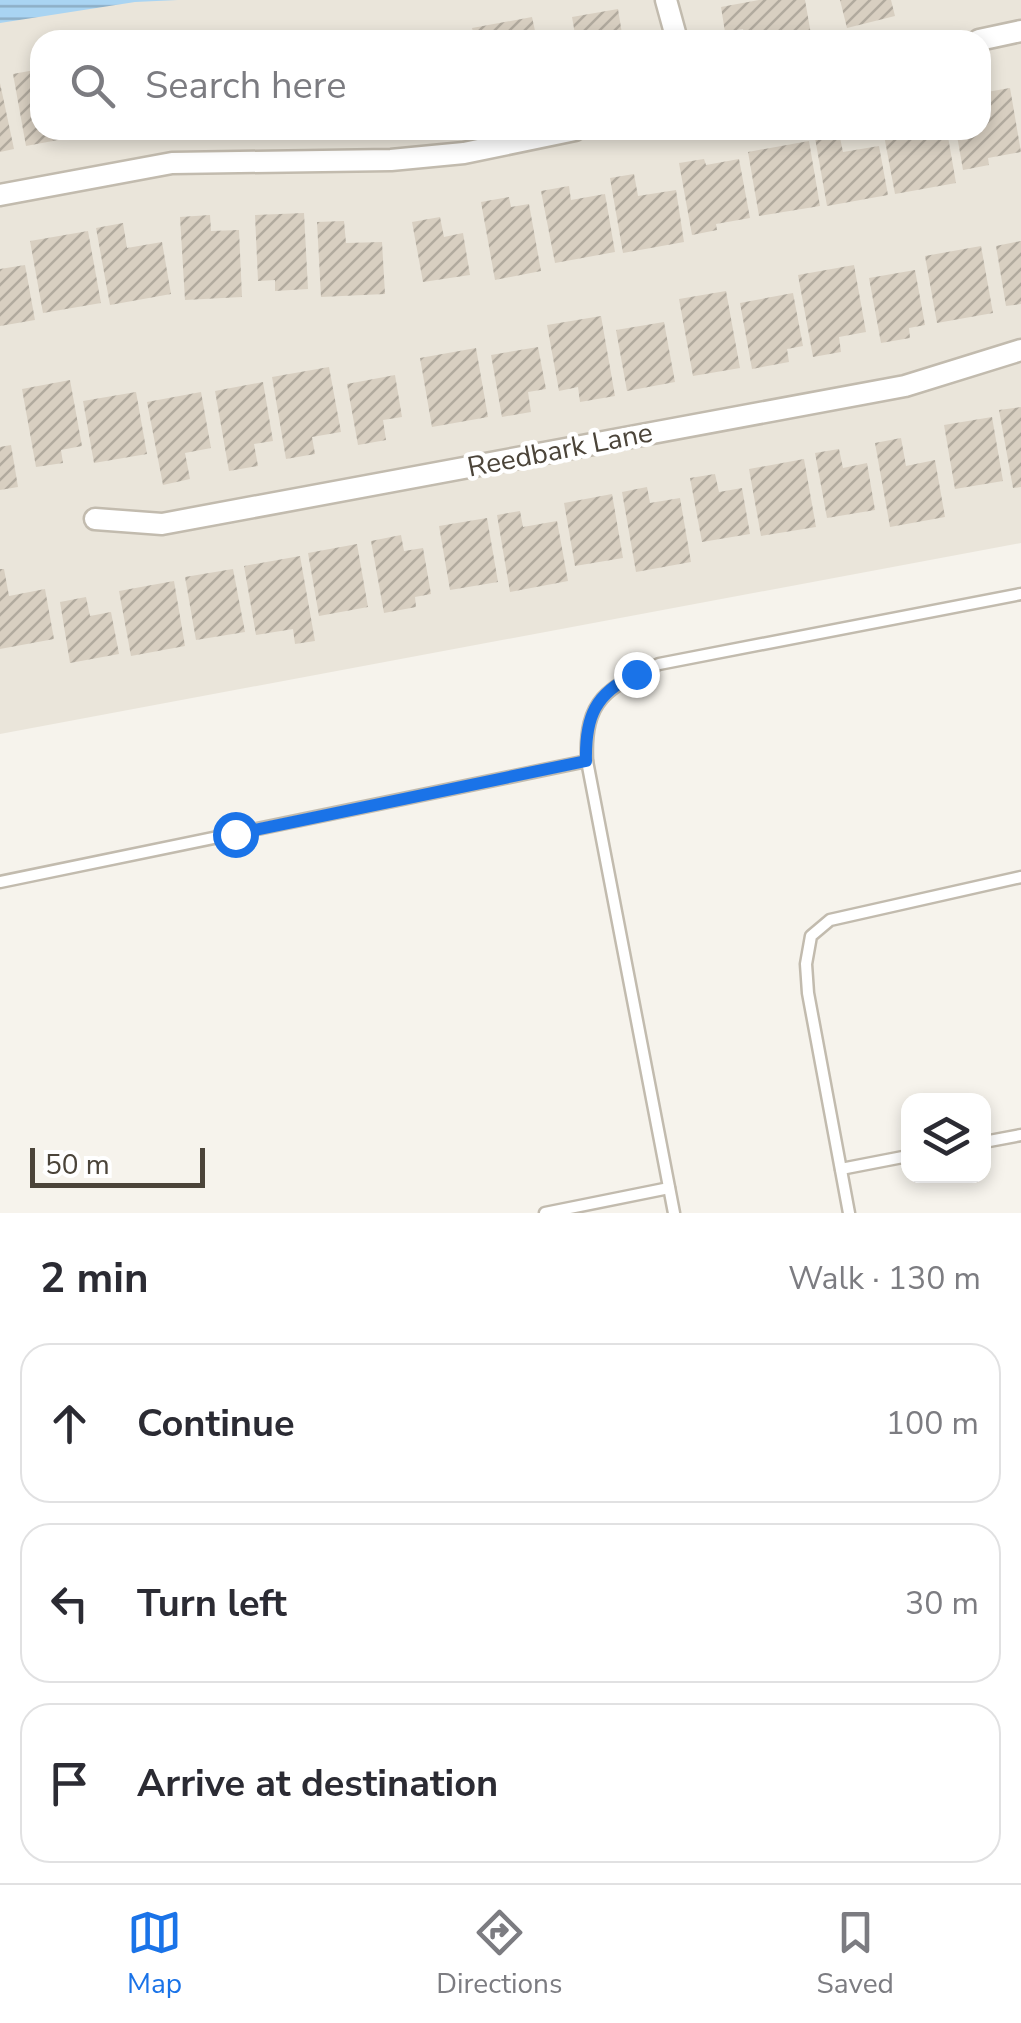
<!DOCTYPE html>
<html lang="en">
<head>
<meta charset="utf-8">
<style>
  :root { --surface:#fff; --page:#f2f2f3; --text:#2b2b33; --muted:#7c7c81; --line:#e1e1e2; --accent:#1a73e8 }
  body { margin:0; font-family:"Nunito Sans",sans-serif; background:var(--page); color:var(--text) }
  .controls { position:absolute; right:30px; bottom:30px; display:grid; overflow:hidden; border-radius:20px; box-shadow:0 5px 15px #0003 }
  .controls button { width:90px; height:90px; display:grid; place-items:center; padding:0; border:0; border-bottom:2px solid var(--line); background:var(--surface); color:var(--text); font:50px sans-serif }
  .scale { position:absolute; left:30px; bottom:25px; width:175px; box-sizing:border-box; padding-left:10px; border:5px solid #4b4439; border-top:0; font-size:28px; line-height:35px; white-space:nowrap; color:#4b4439; -webkit-text-stroke:8px #fff; paint-order:stroke }
  .stop { position:absolute; width:30px; height:30px; margin:-22px; border:8px solid #1a73e8; border-radius:50%; background:#fff }
  .stop.end { background:#1a73e8; border-color:#fff; box-shadow:0 2px 10px #0008 }
  .list { margin:0; padding:0; list-style:none }
  h2 { display:flex; justify-content:space-between; align-items:center; height:130px; margin:0; padding:0 40px; font-size:42px }
  h2 small { font-size:32px; font-weight:400; color:var(--muted) }
  .list li { display:grid; grid-template-columns:65px 1fr auto; gap:30px; align-items:center; box-sizing:border-box; height:160px; margin:0 20px 20px; padding:0 20px; border:2px solid var(--line); border-radius:30px }
  .list b { display:block; font-size:38px; white-space:nowrap }
  .list em { font-size:32px; font-style:normal; color:var(--muted) }
  .icon { flex:none; width:55px; height:55px; fill:none; stroke:currentColor; stroke-width:2; stroke-linecap:round; stroke-linejoin:round }
  .map { position:relative; flex:none; width:1021px; height:1213px; overflow:hidden }
  .search { position:absolute; background:var(--surface); box-shadow:0 5px 15px #0003; left:30px; right:30px; top:30px; height:110px; display:flex; align-items:center; gap:25px; box-sizing:border-box; padding:0 35px; border-radius:30px; color:var(--muted); font-size:38px }
  .sheet { height:670px; background:var(--surface) }
  nav { display:flex; justify-content:space-around; align-items:center; box-sizing:border-box; height:140px; border-top:2px solid var(--line); background:var(--surface); font-size:28px; color:var(--muted) }
  nav a { display:grid; justify-items:center; gap:5px }
  nav .on { color:var(--accent) }
  .map>svg:first-child { display:block }
  .residential { fill:#eae5da; fill-rule:evenodd }
  .water { fill:url(#water-rules) }
  .building { fill:url(#building-hatch) }
  .lines { fill:none; stroke-linecap:round; stroke-linejoin:round }
  .lane-casing { stroke:#c2bbae; stroke-width:15 }
  .street-casing { stroke:#c2bbae; stroke-width:25 }
  .lane { stroke:#fff; stroke-width:10 }
  .street { stroke:#fff; stroke-width:20 }
  .route { stroke:#1a73e8; stroke-width:12 }
  .labels { text-anchor:middle; dominant-baseline:central; stroke-width:9; stroke-linejoin:round; paint-order:stroke }
  .street-label { font-size:28px; fill:#4b4439; stroke:#fff }
</style>
</head>
<body>
<div class="map">
<svg width="1021" height="1213" viewBox="0 0 1021 1213">
  <defs>
    <pattern id="water-rules" width="6" height="5" patternUnits="userSpaceOnUse" patternTransform="scale(2.5)"><rect width="6" height="5" fill="#a9d4f2"/><path d="M0 2.5h6" fill="none" stroke="#8caec5"/></pattern>
    <pattern id="building-hatch" width="6" height="6" patternUnits="userSpaceOnUse" patternTransform="scale(2.5)"><rect width="6" height="6" fill="#d8cfc1"/><path d="M-1 1l2-2M0 6l6-6M5 7l2-2" fill="none" stroke="#b1aa9e"/></pattern>
  </defs>
  <rect width="100%" height="100%" fill="#f6f3ec"/>
  <path class="residential" d="M 0,0 L 1021,0 L 1021,543 L 0,734 ZM 40,40 L 981,40 L 981,130 L 40,130 Z"/>
  <polygon class="water" points="0,0 178,0 135,2 0,23"/>
  <g class="building">
    <polygon points="759,0 805,0 812,40 745,40 743,29 725,32 721,7"/>
    <polygon points="840,0 891,0 895,16 847,28"/>
    <polygon points="618,9 623,40 576,40 572,17"/>
    <polygon points="532,17 537,40 475,40 472,28"/>
    <polygon points="360,32 360,40 298,40 297,37"/>
    <polygon points="291,36 291,40 261,40 261,37"/>
    <polygon points="40,69 40,130 56,130 58,140 26,146 13,74"/>
    <polygon points="0,83 14,149 0,152"/>
    <polygon points="1010,88 1021,152 988,158 989,165 963,170 956,130 981,130 981,93"/>
    <polygon points="883,130 909,130 910,137 947,131 956,183 895,194"/>
    <polygon points="839,133 843,152 879,146 888,195 827,206 815,138"/>
    <polygon points="809,141 820,206 759,216 748,152"/>
    <polygon points="704,159 706,165 739,159 750,218 716,224 717,230 692,235 679,163"/>
    <polygon points="634,174 638,196 676,190 684,242 623,253 610,178"/>
    <polygon points="569,186 571,200 605,194 615,252 555,263 541,191"/>
    <polygon points="509,197 511,207 529,204 541,271 495,280 481,202"/>
    <polygon points="304,213 308,289 275,291 275,280 258,281 255,215"/>
    <polygon points="210,215 211,231 239,230 242,297 185,300 180,217"/>
    <polygon points="440,217 444,237 463,233 470,275 423,282 412,222"/>
    <polygon points="344,221 346,243 382,242 385,294 321,297 317,222"/>
    <polygon points="123,223 127,248 162,242 171,294 110,305 96,228"/>
    <polygon points="88,231 101,303 43,313 30,241"/>
    <polygon points="1021,241 1021,304 1006,306 996,246"/>
    <polygon points="981,246 993,313 937,323 925,256"/>
    <polygon points="25,265 35,320 0,326 0,269"/>
    <polygon points="854,265 866,332 839,337 841,352 813,357 798,275"/>
    <polygon points="915,270 925,325 909,328 910,338 881,343 869,278"/>
    <polygon points="726,291 740,368 693,376 679,299"/>
    <polygon points="793,293 803,346 787,349 789,362 752,369 740,303"/>
    <polygon points="601,316 615,396 580,402 578,387 559,391 547,325"/>
    <polygon points="664,322 675,382 627,391 616,330"/>
    <polygon points="538,347 546,389 528,392 531,412 502,417 491,355"/>
    <polygon points="476,348 488,417 432,427 420,358"/>
    <polygon points="329,367 341,432 312,437 315,454 286,459 272,377"/>
    <polygon points="395,375 402,417 383,420 386,440 358,445 347,384"/>
    <polygon points="70,380 82,446 61,450 63,463 36,467 22,389"/>
    <polygon points="263,382 273,441 254,444 258,466 229,471 215,391"/>
    <polygon points="136,392 147,454 94,463 83,401"/>
    <polygon points="201,392 211,448 185,453 190,479 163,485 147,402"/>
    <polygon points="1021,407 1021,487 1013,488 999,410"/>
    <polygon points="992,417 1003,481 955,489 944,425"/>
    <polygon points="901,438 906,466 935,460 945,517 890,527 875,443"/>
    <polygon points="11,445 18,487 0,490 0,447"/>
    <polygon points="839,449 843,468 867,463 875,510 827,518 815,453"/>
    <polygon points="804,459 816,527 761,536 749,469"/>
    <polygon points="715,474 719,492 742,488 750,534 702,542 690,478"/>
    <polygon points="647,487 650,503 680,498 691,562 636,572 622,492"/>
    <polygon points="612,494 623,558 575,566 564,503"/>
    <polygon points="520,511 523,527 557,521 568,581 510,592 497,515"/>
    <polygon points="487,518 498,582 450,590 439,526"/>
    <polygon points="401,535 404,551 423,548 431,594 415,597 416,607 384,613 371,541"/>
    <polygon points="357,544 368,607 319,616 308,553"/>
    <polygon points="300,556 315,641 295,644 293,629 256,635 244,566"/>
    <polygon points="0,569 4,569 9,596 45,589 54,639 0,649"/>
    <polygon points="233,569 245,632 196,640 185,577"/>
    <polygon points="174,581 185,646 131,656 119,591"/>
    <polygon points="86,597 90,616 111,612 119,654 70,663 60,602"/>
  </g>
  <g class="lines">
    <g class="lane-casing">
      <g id="lane">
        <polyline points="0,882 587,761"/>
        <polyline points="984,1142 1021,1135"/>
        <polyline points="841,1169 908,1156"/>
        <polyline points="545,1213 669,1188"/>
        <path d="M 674,1213 L 587,761 C 584,699 607,688 659,664 L 1021,594"/>
        <polyline points="849,1213 808,993 806,964 811,936 830,920 1021,877"/>
      </g>
    </g>
    <g class="street-casing">
      <g id="street">
        <polyline points="666,0 677,40"/>
        <polyline points="979,40 1021,31"/>
        <polyline points="0,195 172,163 391,160 464,153 575,130"/>
        <polyline points="95,519 162,524 905,386 1021,350"/>
      </g>
    </g>
    <use href="#lane" class="lane"/>
    <use href="#street" class="street"/>
  </g>
  <g class="lines">
    <path class="route" d="M 235,834 L 586,761 C 585,717 595,693 636,674"/>
  </g>
  <g class="labels">
    <g class="street-label">
      <text transform="translate(560 450) rotate(-11)">Reedbark Lane</text>
    </g>
  </g>
</svg>
<div class="controls">
<button><svg class="icon" aria-label="layers" viewBox="0 0 24 24"><path d="M12 4l9 5-9 5-9-5zM3 14l9 5 9-5"/></svg></button>
</div>
<div class="scale">50 m</div>
<div class="stop" style="left:235px;top:834px"></div>
<div class="stop end" style="left:636px;top:674px"></div>
<div class="search"><svg class="icon" aria-label="search" viewBox="0 0 24 24"><circle cx="10" cy="10" r="6"/><path d="M15 15l6 6"/></svg>Search here</div>
</div>
<section class="sheet">
<h2>2 min<small>Walk · 130 m</small></h2>
<ul class="list">
<li><svg class="icon" aria-label="ahead" viewBox="0 0 24 24"><path d="M12 20V5M6 11l6-6 6 6"/></svg><div><b>Continue</b></div><em>100 m</em></li>
<li><svg class="icon" aria-label="left" viewBox="0 0 24 24"><path d="M17 20v-9H6M10 6l-5 5 5 5"/></svg><div><b>Turn left</b></div><em>30 m</em></li>
<li><svg class="icon" aria-label="arrive" viewBox="0 0 24 24"><path d="M6 21V4h12l-3 4 3 4H6"/></svg><div><b>Arrive at destination</b></div></li>
</ul>
</section>
<nav>
<a class="on"><svg class="icon" aria-label="map" viewBox="0 0 24 24"><path d="M3 6l6-2 6 2 6-2v14l-6 2-6-2-6 2zM9 4v14M15 6v14"/></svg>Map</a>
<a><svg class="icon" aria-label="directions" viewBox="0 0 24 24"><path d="M12 3l9 9-9 9-9-9zM9 14v-3h6M13 9l2 2-2 2"/></svg>Directions</a>
<a><svg class="icon" aria-label="saved" viewBox="0 0 24 24"><path d="M7 4h10v16l-5-4-5 4z"/></svg>Saved</a>
</nav>
</body>
</html>
